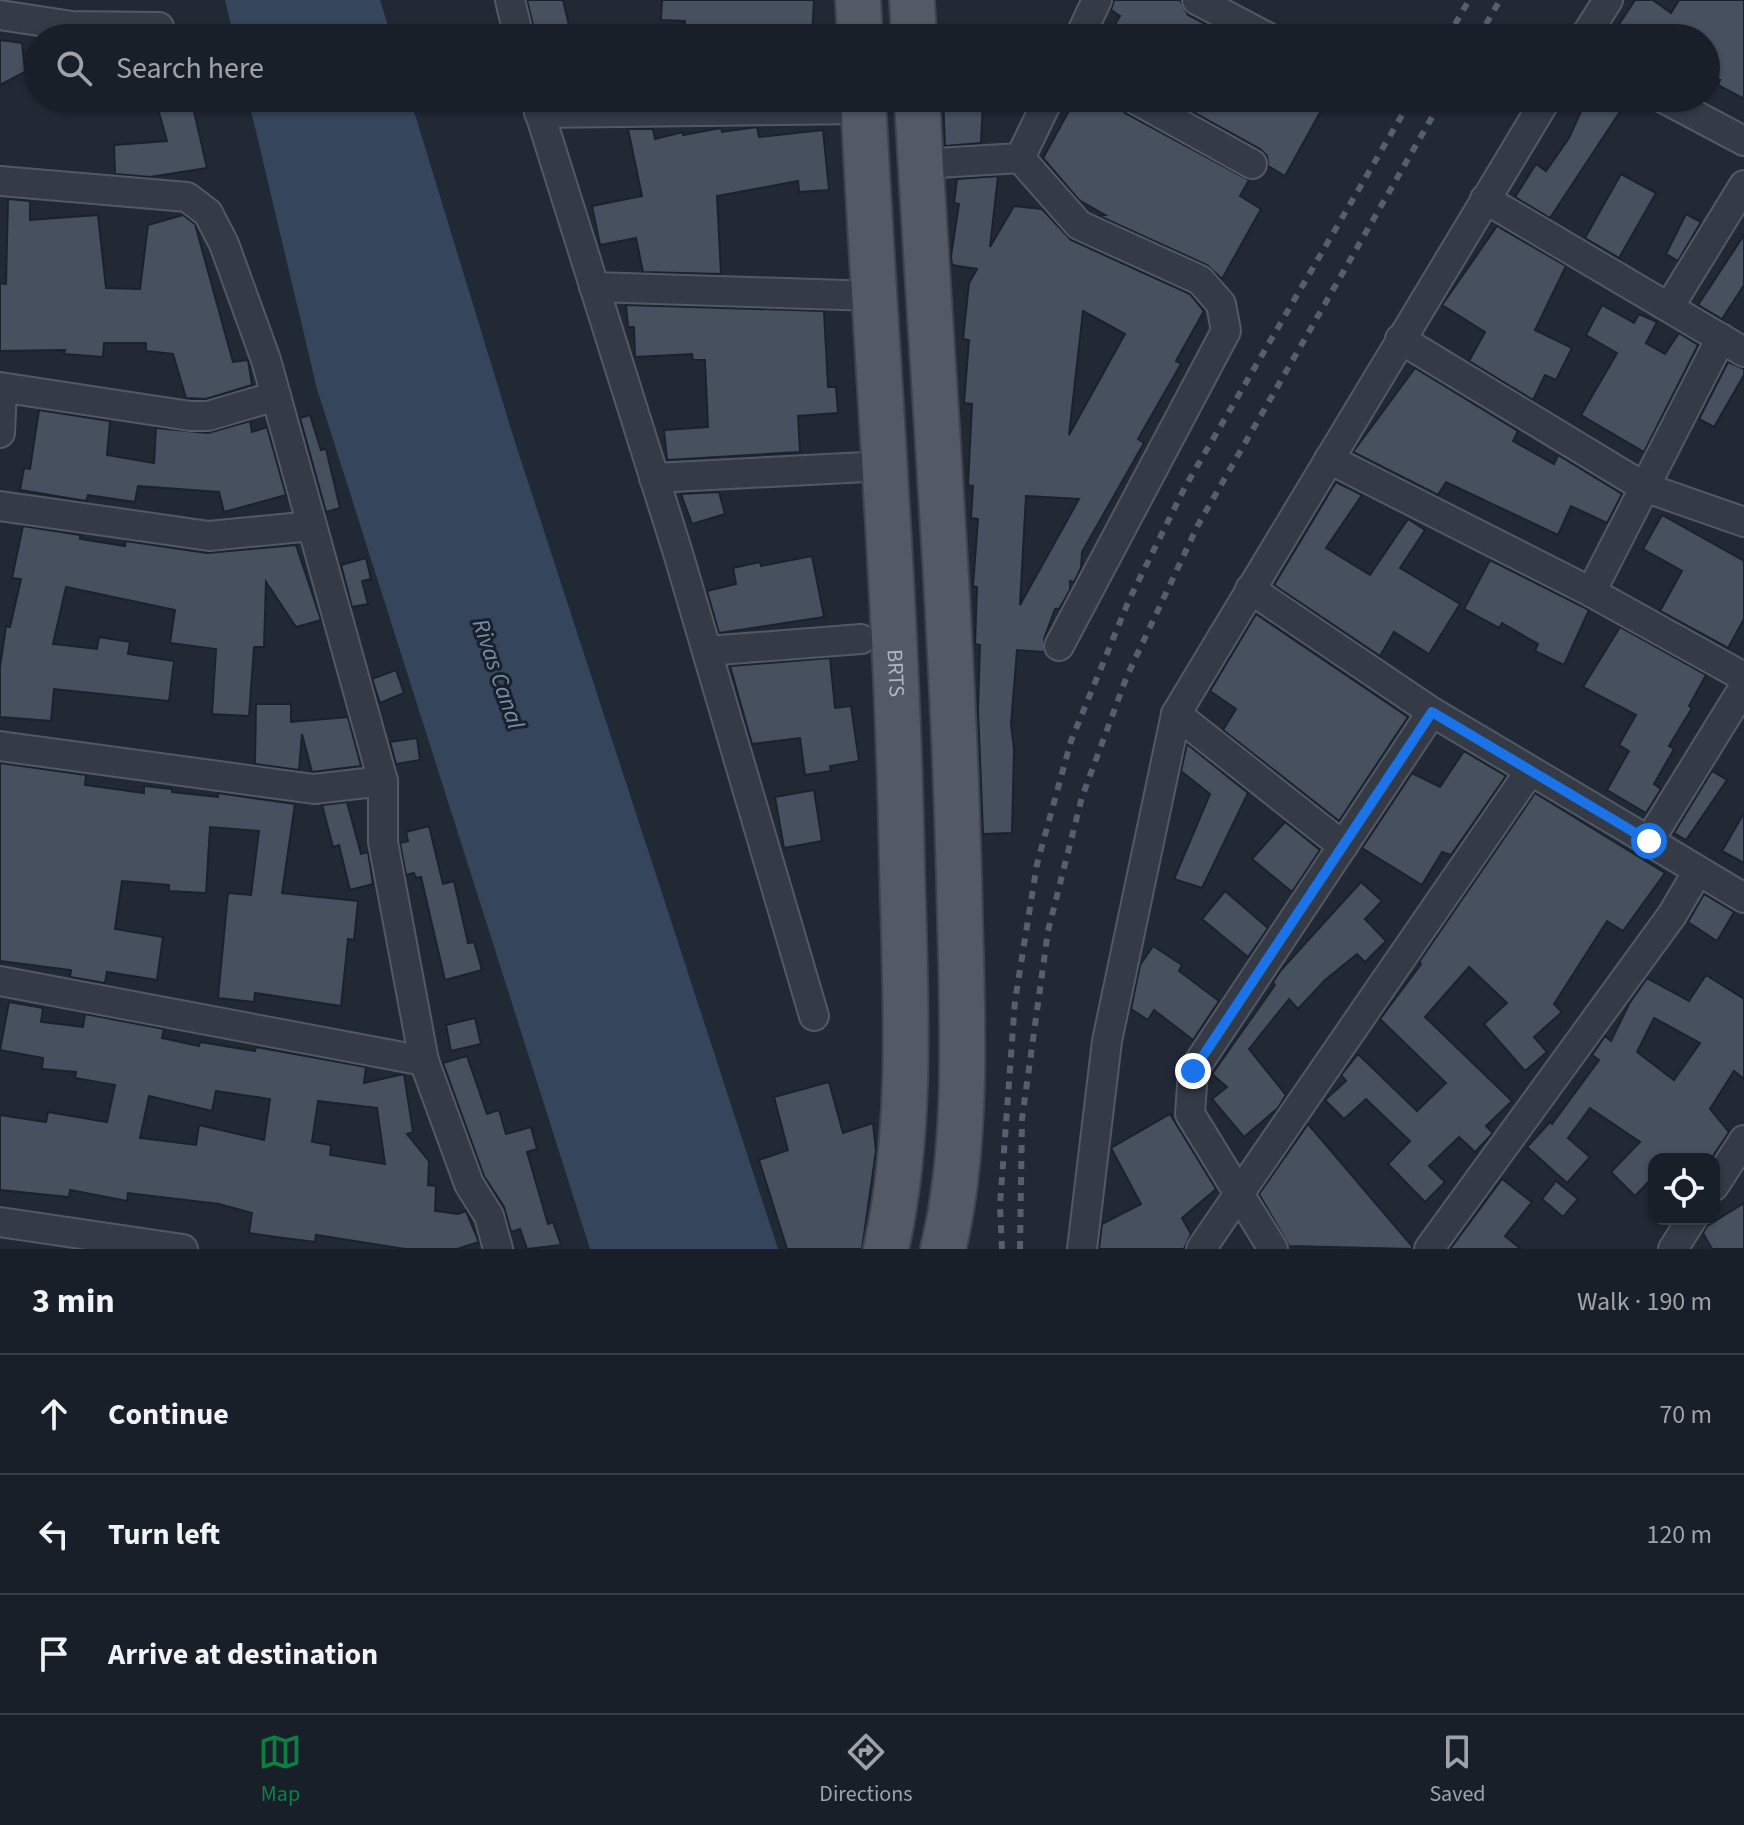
<!DOCTYPE html>
<html lang="en">
<head>
<meta charset="utf-8">
<style>
  :root { --surface:#191f28; --page:#262c34; --text:#f1f3f6; --muted:#9fa2a8; --line:#373d45; --accent:#0b8043 }
  body { margin:0; font-family:"Source Sans 3",sans-serif; background:var(--page); color:var(--text) }
  .controls { position:absolute; right:24px; bottom:24px; display:grid; overflow:hidden; border-radius:16px; box-shadow:0 2px 6px #0004 }
  .controls button { width:72px; height:72px; display:grid; place-items:center; padding:0; border:0; border-bottom:2px solid var(--line); background:var(--surface); color:var(--text); font:40px sans-serif }
  .stop { position:absolute; width:24px; height:24px; margin:-18px; border:6px solid #1a73e8; border-radius:50%; background:#fff }
  .stop.end { background:#1a73e8; border-color:#fff; box-shadow:0 2px 8px #0008 }
  .list { margin:0; padding:0; list-style:none }
  h2 { display:flex; justify-content:space-between; align-items:center; height:104px; margin:0; padding:0 32px; font-size:34px }
  h2 small { font-size:26px; font-weight:400; color:var(--muted) }
  .list li { display:grid; grid-template-columns:52px 1fr auto; gap:24px; align-items:center; box-sizing:border-box; height:120px; padding:0 32px; border-top:2px solid var(--line) }
  .list b { display:block; font-size:30px; white-space:nowrap }
  .list em { font-size:26px; font-style:normal; color:var(--muted) }
  .icon { flex:none; width:44px; height:44px; fill:none; stroke:currentColor; stroke-width:2; stroke-linecap:round; stroke-linejoin:round }
  .map { position:relative; flex:none; width:1744px; height:1249px; overflow:hidden }
  .search { position:absolute; background:var(--surface); box-shadow:0 2px 6px #0004; left:24px; right:24px; top:24px; height:88px; display:flex; align-items:center; gap:20px; box-sizing:border-box; padding:0 28px; border-radius:44px; color:var(--muted); font-size:30px }
  .sheet { height:464px; background:var(--surface) }
  nav { display:flex; justify-content:space-around; align-items:center; box-sizing:border-box; height:112px; border-top:2px solid var(--line); background:var(--surface); font-size:22px; color:var(--muted) }
  nav a { display:grid; justify-items:center; gap:4px }
  nav .on { color:var(--accent) }
  .map>svg:first-child { display:block }
  .water { fill:#35455c }
  .building { fill:#47505f; stroke:#1b222c; stroke-width:2; fill-rule:evenodd }
  .lines { fill:none; stroke-linecap:round; stroke-linejoin:round }
  .street-casing { stroke:#515964; stroke-width:32 }
  .primary-casing { stroke:#3d4450; stroke-width:48 }
  .street { stroke:#343b46; stroke-width:28 }
  .primary { stroke:#525a66; stroke-width:44 }
  .rail { stroke:#565f6d; stroke-width:6; stroke-dasharray:8 8; stroke-linecap:butt }
  .route { stroke:#1a73e8; stroke-width:10 }
  .labels { text-anchor:middle; dominant-baseline:central; stroke-width:6; stroke-linejoin:round; paint-order:stroke }
  .street-label { font-size:22px; fill:#aeb6c3; stroke:#19202a }
  .water-label { font-size:24px; font-style:italic; fill:#778daa; stroke:#19202a }
</style>
</head>
<body>
<div class="map">
<svg width="1744" height="1249" viewBox="0 0 1744 1249">
  <rect width="100%" height="100%" fill="#212935"/>
  <g class="water">
    <polygon points="225,0 380,0 392,38 234,38"/>
    <polygon points="248,98 410,98 515,442 778,1249 590,1249 317,389"/>
  </g>
  <g class="building">
    <polygon points="527,0 563,0 572,38 536,38"/>
    <polygon points="662,0 814,0 812,38 685,38 685,21 661,20"/>
    <polygon points="1114,0 1180,0 1188,15 1233,38 1107,38 1120,16 1111,10"/>
    <polygon points="1635,0 1653,0 1671,13 1679,0 1744,0 1744,99 1718,85 1720,80 1706,71 1706,38 1610,38"/>
    <polygon points="0,40 22,43 25,72 0,85"/>
    <polygon points="155,98 191,98 207,168 150,177 115,174 114,145 167,141"/>
    <polygon points="943,98 983,98 981,143 945,146"/>
    <polygon points="1076,98 1116,98 1125,113 1249,180 1240,196 1261,209 1222,279 1207,265 1097,215 1105,215 1079,200 1043,158"/>
    <polygon points="1168,98 1328,98 1285,176 1268,166 1267,156 1260,149"/>
    <polygon points="1587,98 1629,98 1550,218 1515,197 1536,164 1546,171 1569,138"/>
    <polygon points="757,127 759,137 823,130 829,190 799,192 798,181 717,196 721,274 643,272 636,238 600,245 592,206 642,196 628,129 653,129 655,139 683,132 683,135 721,128 722,132"/>
    <polygon points="1621,174 1656,193 1619,258 1585,238"/>
    <path d="M 998,176 L 990,247 L 1014,206 L 1042,209 L 1071,240 L 1190,294 L 1204,311 L 1176,361 L 1181,364 L 1138,439 L 1144,443 L 1082,552 L 1081,568 L 1074,582 L 1070,581 L 1070,590 L 1059,609 L 1055,609 L 1044,639 L 1044,652 L 1017,650 L 1011,724 L 1014,749 L 1012,833 L 983,834 L 978,709 L 980,645 L 975,644 L 977,587 L 973,586 L 978,519 L 971,518 L 973,486 L 968,485 L 972,404 L 964,403 L 969,340 L 963,339 L 969,283 L 977,269 L 952,265 L 951,256 L 959,204 L 954,203 L 957,179 ZM 1083,311 L 1125,334 L 1069,435 ZM 1026,496 L 1079,499 L 1020,605 Z"/>
    <polygon points="8,199 30,201 30,220 98,215 106,288 140,289 148,225 183,215 195,224 233,362 248,360 252,385 206,399 186,398 173,354 146,351 146,343 104,343 103,357 64,354 65,350 0,351 0,283 6,284"/>
    <polygon points="1686,214 1701,222 1678,261 1666,254"/>
    <polygon points="1497,226 1566,266 1535,330 1572,348 1556,380 1545,375 1533,400 1469,361 1485,332 1442,305"/>
    <polygon points="1744,235 1744,285 1722,319 1698,305"/>
    <polygon points="626,305 824,311 828,387 836,387 838,413 798,416 800,452 667,460 664,430 708,427 705,360 693,360 692,354 635,357 634,327 628,327"/>
    <polygon points="1602,305 1634,323 1639,314 1657,322 1646,343 1665,354 1679,333 1698,345 1644,452 1581,415 1617,353 1586,335"/>
    <polygon points="1728,362 1744,369 1744,375 1714,427 1699,419"/>
    <polygon points="1415,368 1518,431 1513,441 1554,464 1558,455 1622,494 1607,523 1571,506 1558,535 1446,482 1438,495 1353,452"/>
    <polygon points="39,410 110,421 107,455 154,463 156,428 208,433 250,421 252,432 267,427 286,495 224,512 219,492 138,486 135,502 88,495 86,501 20,490 24,468 30,469"/>
    <polygon points="310,415 321,450 326,449 340,508 326,512 300,418"/>
    <polygon points="1336,482 1362,495 1326,548 1370,575 1408,519 1425,530 1400,568 1460,604 1429,654 1394,632 1380,656 1274,585"/>
    <polygon points="719,492 725,514 692,524 681,494"/>
    <polygon points="1662,515 1744,561 1744,619 1728,648 1660,611 1682,571 1643,549"/>
    <polygon points="23,526 80,535 80,539 125,546 126,541 207,553 296,545 321,620 296,627 266,582 264,647 254,647 249,716 212,714 216,649 170,643 175,610 66,587 53,644 97,649 99,637 130,642 128,654 174,661 169,701 54,689 51,721 0,717 0,667 6,626 10,627 21,579 12,578"/>
    <polygon points="812,556 824,617 719,633 707,591 736,584 733,568 760,562 761,566"/>
    <polygon points="366,558 371,579 362,581 368,604 352,607 341,565"/>
    <polygon points="1490,560 1589,610 1564,665 1535,651 1538,644 1502,623 1499,628 1464,609"/>
    <polygon points="1256,614 1408,717 1339,821 1223,730 1236,709 1210,691"/>
    <polygon points="1620,627 1706,675 1689,706 1692,708 1669,746 1674,749 1654,784 1661,789 1646,813 1607,790 1629,751 1619,745 1636,715 1583,687"/>
    <polygon points="830,658 835,708 851,706 859,761 830,766 831,771 805,775 800,738 752,744 730,666"/>
    <polygon points="396,670 404,693 380,703 372,679"/>
    <polygon points="256,704 291,704 291,722 348,717 361,766 312,772 302,734 299,770 255,764"/>
    <polygon points="417,738 420,760 396,764 390,742"/>
    <polygon points="1187,744 1248,793 1202,888 1174,879 1210,794 1181,771"/>
    <polygon points="1464,751 1506,776 1451,855 1442,852 1422,885 1362,848 1412,773 1440,787"/>
    <polygon points="0,763 86,775 85,785 144,793 144,786 172,789 172,792 218,797 218,793 295,804 282,893 358,901 354,940 348,939 341,1006 255,993 254,1002 218,998 228,893 251,895 259,831 210,827 206,893 169,891 169,885 122,881 115,929 163,937 157,980 107,972 105,983 70,977 71,970 0,961"/>
    <polygon points="1712,771 1727,780 1686,840 1674,833"/>
    <polygon points="814,790 822,841 784,848 775,797"/>
    <polygon points="1535,793 1665,873 1623,931 1607,921 1554,1004 1562,1012 1534,1037 1547,1052 1525,1071 1484,1024 1507,1003 1469,967 1425,1017 1512,1101 1486,1126 1493,1133 1475,1152 1459,1137 1429,1166 1445,1182 1425,1202 1388,1164 1410,1141 1366,1099 1344,1119 1325,1100 1346,1081 1341,1075 1358,1054 1417,1111 1446,1083 1380,1019 1421,964 1419,962"/>
    <polygon points="347,802 361,854 368,852 373,884 350,890 339,845 333,847 322,805"/>
    <polygon points="1744,813 1744,863 1722,851"/>
    <polygon points="1285,822 1320,850 1292,892 1252,859"/>
    <polygon points="429,826 443,884 454,881 468,943 474,942 482,970 445,980 421,877 416,878 414,873 406,875 400,843 408,841 406,832"/>
    <polygon points="1361,882 1382,901 1365,919 1386,941 1365,962 1357,954 1325,980 1298,1009 1289,999 1249,1049 1286,1095 1278,1108 1244,1137 1212,1099 1227,1087 1212,1074 1275,985 1273,982 1281,970"/>
    <polygon points="1225,891 1268,928 1248,957 1202,919"/>
    <polygon points="1704,894 1734,912 1717,941 1688,922"/>
    <polygon points="1153,946 1182,965 1179,971 1219,1001 1193,1040 1154,1010 1148,1020 1131,1009 1140,965"/>
    <path d="M 1706,975 L 1744,999 L 1744,1079 L 1734,1071 L 1710,1109 L 1729,1132 L 1711,1159 L 1654,1159 L 1654,1176 L 1635,1196 L 1611,1172 L 1640,1142 L 1590,1108 L 1568,1138 L 1590,1157 L 1567,1183 L 1527,1147 L 1550,1122 L 1552,1124 L 1599,1060 L 1592,1055 L 1605,1036 L 1611,1041 L 1629,1004 L 1647,978 L 1689,1001 ZM 1654,1018 L 1700,1043 L 1674,1080 L 1637,1052 Z"/>
    <path d="M 9,1002 L 43,1008 L 41,1022 L 83,1027 L 85,1014 L 164,1029 L 162,1038 L 199,1046 L 200,1042 L 255,1051 L 256,1047 L 366,1067 L 364,1083 L 404,1074 L 413,1132 L 407,1134 L 429,1161 L 428,1185 L 436,1186 L 435,1211 L 458,1214 L 466,1211 L 479,1242 L 457,1249 L 405,1249 L 316,1235 L 315,1242 L 276,1237 L 249,1233 L 252,1213 L 219,1204 L 128,1193 L 127,1201 L 70,1190 L 69,1197 L 0,1190 L 0,1115 L 46,1122 L 48,1112 L 107,1122 L 115,1085 L 75,1078 L 76,1072 L 42,1069 L 43,1058 L 0,1050 ZM 216,1091 L 270,1099 L 264,1140 L 199,1125 L 196,1145 L 140,1138 L 149,1096 L 212,1111 ZM 318,1101 L 377,1108 L 385,1164 L 330,1155 L 331,1145 L 312,1142 Z"/>
    <polygon points="475,1018 481,1044 451,1051 446,1025"/>
    <polygon points="467,1056 487,1114 499,1110 506,1134 531,1127 537,1149 527,1152 548,1224 553,1222 561,1245 527,1249 520,1229 511,1232 504,1207 484,1176 443,1063"/>
    <polygon points="829,1082 843,1133 873,1123 876,1151 862,1249 787,1249 759,1160 788,1150 774,1097"/>
    <polygon points="1170,1114 1216,1189 1182,1218 1191,1234 1184,1249 1099,1249 1102,1224 1141,1204 1111,1148"/>
    <polygon points="1308,1124 1412,1246 1412,1249 1289,1246 1259,1194"/>
    <polygon points="1502,1179 1532,1202 1505,1236 1521,1249 1450,1249"/>
    <polygon points="1556,1181 1578,1199 1563,1217 1542,1199"/>
    <polygon points="1744,1203 1744,1249 1712,1249 1703,1233 1707,1226"/>
  </g>
  <g class="lines">
    <g class="street-casing">
      <g id="street">
        <polyline points="510,0 519,38"/>
        <polyline points="1197,0 1269,38"/>
        <polyline points="0,15 72,26 159,27"/>
        <polyline points="1079,38 1097,0"/>
        <polyline points="1584,38 1608,0"/>
        <polyline points="535,98 678,553 814,1016"/>
        <polyline points="1133,98 1252,164"/>
        <polyline points="1663,98 1744,141"/>
        <polyline points="539,113 863,109"/>
        <polyline points="1020,158 1079,225 1200,280 1221,304 1226,331 1059,646"/>
        <polyline points="921,164 1020,158 1049,98"/>
        <polyline points="0,181 187,197 208,213 224,244 266,360 383,781"/>
        <polyline points="1485,199 1744,352"/>
        <polyline points="594,287 875,296"/>
        <polyline points="1669,307 1744,185"/>
        <polyline points="1400,339 1644,487 1744,522"/>
        <polyline points="0,387 190,416 208,416 276,396"/>
        <polyline points="0,433 2,388"/>
        <polyline points="1329,459 1591,592 1744,677"/>
        <polyline points="654,478 885,466"/>
        <polyline points="0,506 209,536 312,526"/>
        <polyline points="1250,589 1432,712 1649,841"/>
        <polyline points="1591,592 1721,338"/>
        <polyline points="707,651 861,639"/>
        <polyline points="1744,687 1649,841 1744,898"/>
        <polyline points="1176,714 1343,846"/>
        <polyline points="0,746 314,789 383,781 383,842 424,1061 469,1184 489,1216 498,1249"/>
        <polyline points="0,981 424,1061"/>
        <polyline points="1714,1186 1744,1140"/>
        <polyline points="0,1222 183,1249"/>
        <polyline points="1082,1249 1107,1041 1176,714 1547,98"/>
        <polyline points="1201,1249 1530,771"/>
        <polyline points="1273,1249 1190,1114 1193,1071 1432,712"/>
        <polyline points="1429,1249 1672,915 1698,871"/>
        <polyline points="1673,1249 1692,1219"/>
      </g>
    </g>
    <g class="primary-casing">
      <g id="primary">
        <polyline points="858,0 860,38"/>
        <polyline points="912,0 914,38"/>
        <path id="s1" d="M 863,98 C 876,353 897,608 902,864 C 905,992 914,1123 886,1249"/>
        <path d="M 917,98 C 931,357 952,616 959,876 C 961,992 971,1136 943,1249"/>
      </g>
    </g>
    <use href="#street" class="street"/>
    <use href="#primary" class="primary"/>
    <g class="rail">
      <polyline points="1447,38 1469,0"/>
      <polyline points="1478,38 1500,0"/>
      <polyline points="1002,1249 1000,1205 1015,1001 1037,864 1071,741 1129,600 1185,487 1412,98"/>
      <polyline points="1020,1249 1022,1119 1048,931 1082,797 1127,676 1198,525 1443,98"/>
    </g>
  </g>
  <g class="lines">
    <polyline class="route" points="1193,1071 1432,712 1649,841"/>
  </g>
  <g class="labels">
    <g class="street-label">
      <text stroke="none"><textPath href="#s1" startOffset="576">BRTS</textPath></text>
    </g>
    <g class="water-label">
      <text transform="translate(498 674) rotate(71)">Rivas Canal</text>
    </g>
  </g>
</svg>
<div class="controls">
<button><svg class="icon" aria-label="locate" viewBox="0 0 24 24"><circle cx="12" cy="12" r="6"/><path d="M12 2v4M12 18v4M2 12h4M18 12h4"/></svg></button>
</div>
<div class="stop" style="left:1649px;top:841px"></div>
<div class="stop end" style="left:1193px;top:1071px"></div>
<div class="search"><svg class="icon" aria-label="search" viewBox="0 0 24 24"><circle cx="10" cy="10" r="6"/><path d="M15 15l6 6"/></svg>Search here</div>
</div>
<section class="sheet">
<h2>3 min<small>Walk · 190 m</small></h2>
<ul class="list">
<li><svg class="icon" aria-label="ahead" viewBox="0 0 24 24"><path d="M12 20V5M6 11l6-6 6 6"/></svg><div><b>Continue</b></div><em>70 m</em></li>
<li><svg class="icon" aria-label="left" viewBox="0 0 24 24"><path d="M17 20v-9H6M10 6l-5 5 5 5"/></svg><div><b>Turn left</b></div><em>120 m</em></li>
<li><svg class="icon" aria-label="arrive" viewBox="0 0 24 24"><path d="M6 21V4h12l-3 4 3 4H6"/></svg><div><b>Arrive at destination</b></div></li>
</ul>
</section>
<nav>
<a class="on"><svg class="icon" aria-label="map" viewBox="0 0 24 24"><path d="M3 6l6-2 6 2 6-2v14l-6 2-6-2-6 2zM9 4v14M15 6v14"/></svg>Map</a>
<a><svg class="icon" aria-label="directions" viewBox="0 0 24 24"><path d="M12 3l9 9-9 9-9-9zM9 14v-3h6M13 9l2 2-2 2"/></svg>Directions</a>
<a><svg class="icon" aria-label="saved" viewBox="0 0 24 24"><path d="M7 4h10v16l-5-4-5 4z"/></svg>Saved</a>
</nav>
</body>
</html>
